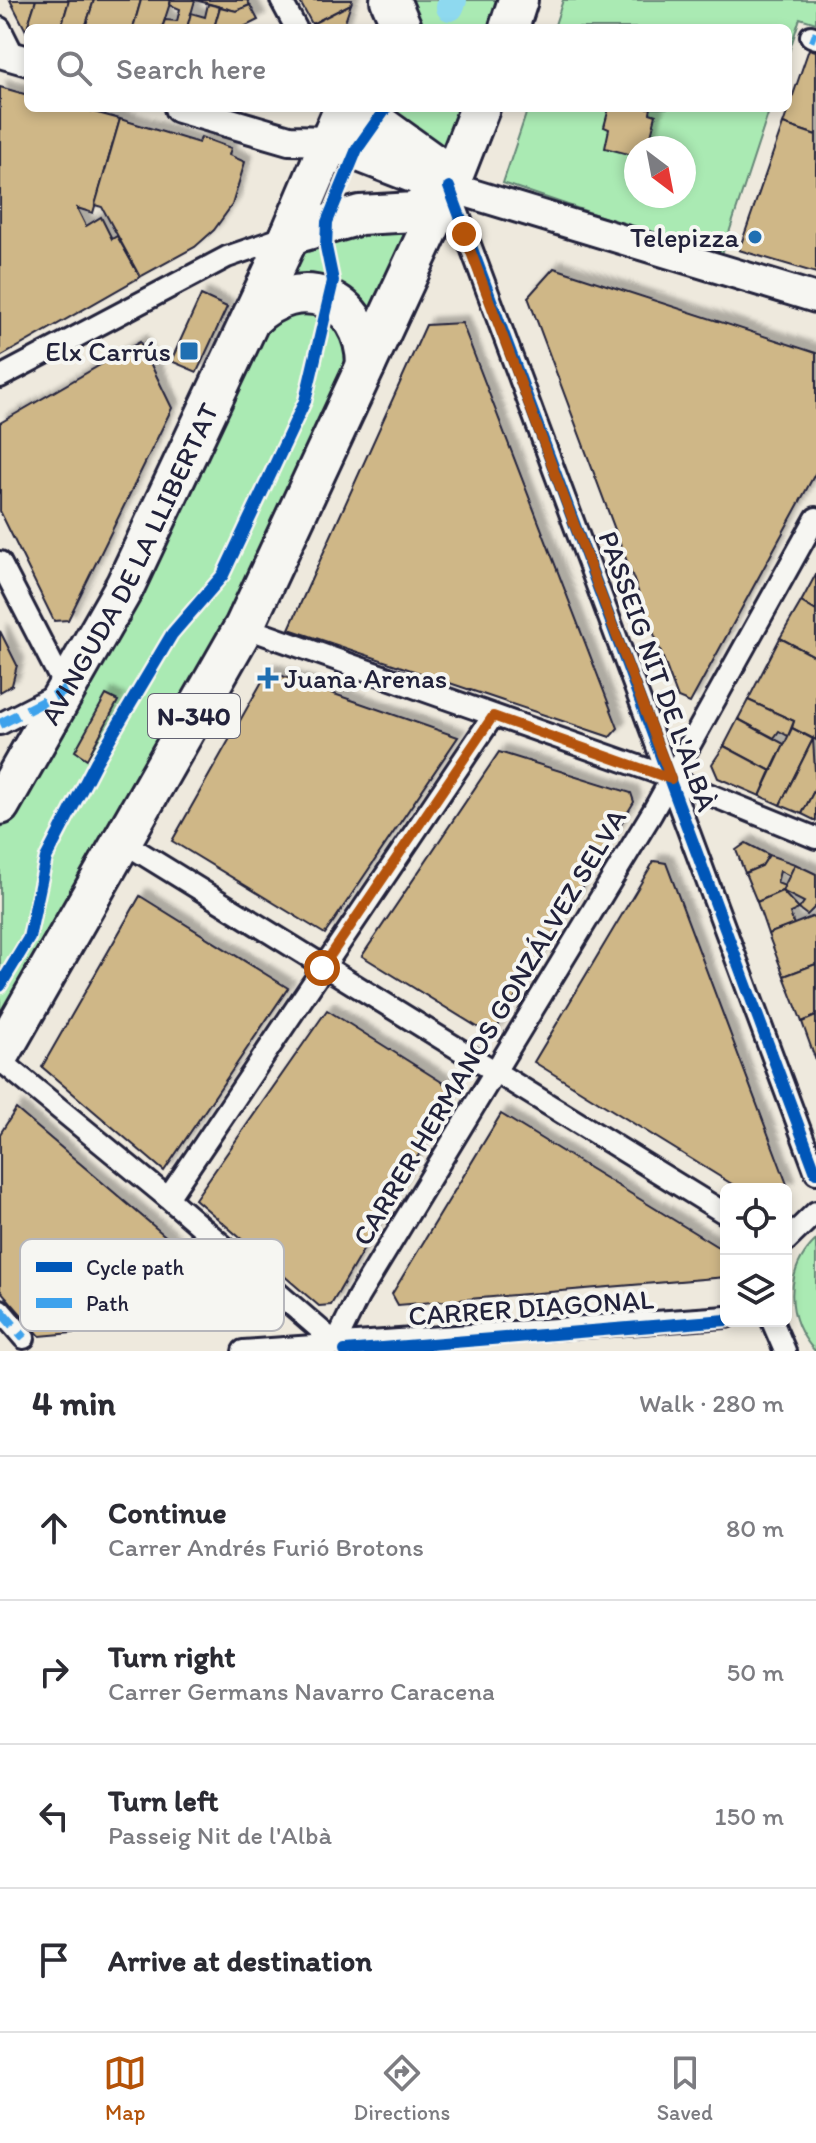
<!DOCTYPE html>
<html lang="en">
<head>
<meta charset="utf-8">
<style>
	body { margin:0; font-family:Itim,sans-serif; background:#f7f7f7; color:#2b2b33 }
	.controls { position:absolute; right:24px; bottom:24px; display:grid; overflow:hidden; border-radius:12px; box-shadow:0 4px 12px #0003 }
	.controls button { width:72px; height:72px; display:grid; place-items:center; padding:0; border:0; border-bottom:2px solid #e1e1e2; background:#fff; color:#2b2b33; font:40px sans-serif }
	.compass { position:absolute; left:624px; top:136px; width:72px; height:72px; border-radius:50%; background:#fff; box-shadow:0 4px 12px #0003; rotate:148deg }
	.stop { position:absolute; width:24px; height:24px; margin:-18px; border:6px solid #b45309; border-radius:50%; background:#fff }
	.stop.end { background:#b45309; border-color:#fff; box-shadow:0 2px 8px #0008 }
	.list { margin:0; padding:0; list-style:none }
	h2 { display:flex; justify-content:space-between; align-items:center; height:104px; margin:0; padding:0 32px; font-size:34px }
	h2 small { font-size:26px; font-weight:400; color:#7c7c81 }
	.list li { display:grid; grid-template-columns:52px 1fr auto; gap:24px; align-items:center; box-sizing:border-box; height:144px; padding:0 32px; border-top:2px solid #e1e1e2 }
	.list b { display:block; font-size:30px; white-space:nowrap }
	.list p { margin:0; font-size:26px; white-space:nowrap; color:#7c7c81 }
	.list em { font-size:26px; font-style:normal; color:#7c7c81 }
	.icon { flex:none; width:44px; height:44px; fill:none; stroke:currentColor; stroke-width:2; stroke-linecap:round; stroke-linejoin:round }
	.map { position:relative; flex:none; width:816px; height:1351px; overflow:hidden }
	.search { position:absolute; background:#fff; box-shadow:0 4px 12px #0003; left:24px; right:24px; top:24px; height:88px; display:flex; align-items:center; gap:20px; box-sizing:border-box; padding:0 28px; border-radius:12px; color:#7c7c81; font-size:30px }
	.sheet { height:680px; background:#fff }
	nav { display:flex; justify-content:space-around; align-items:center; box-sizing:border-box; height:112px; border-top:2px solid #e1e1e2; background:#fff; font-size:22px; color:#7c7c81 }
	nav a { display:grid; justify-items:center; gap:4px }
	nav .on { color:#b45309 }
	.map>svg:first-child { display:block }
	.green { fill:#aaeab3; stroke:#668677; stroke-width:2; fill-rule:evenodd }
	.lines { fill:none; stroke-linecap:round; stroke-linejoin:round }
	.canal { stroke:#8ed9ef; stroke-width:28 }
	.building { fill:#cfb787; stroke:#22223b; stroke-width:2; filter:url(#shadow) }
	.street-casing { stroke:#22223b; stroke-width:26 }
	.secondary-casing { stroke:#22223b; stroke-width:34 }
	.highway-casing { stroke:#22223b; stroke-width:44 }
	.street { stroke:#f6f6f2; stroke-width:20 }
	.secondary { stroke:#f6f6f2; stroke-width:28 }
	.highway { stroke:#f6f6f2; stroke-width:38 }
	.quiet { stroke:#3ea2ec; stroke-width:10; stroke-dasharray:20 10; stroke-linecap:butt }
	.cycleway-casing { stroke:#f6f6f2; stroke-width:17 }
	.cycleway { stroke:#0057b8; stroke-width:12 }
	.route { stroke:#b45309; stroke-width:10 }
	.poi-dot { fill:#1f6fb2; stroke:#f6f6f2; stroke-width:3 }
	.labels { text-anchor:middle; stroke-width:8; stroke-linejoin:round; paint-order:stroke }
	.shield { fill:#f6f6f2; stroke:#626272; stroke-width:2 }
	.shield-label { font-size:26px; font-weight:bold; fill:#22223b }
	.poi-label { font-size:28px; fill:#22223b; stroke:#f6f6f2; text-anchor:end }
	.street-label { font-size:28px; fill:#22223b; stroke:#f6f6f2 }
	.key { fill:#f6f6f2; stroke:#b6b6bb; stroke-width:2 }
	.key-label { font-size:22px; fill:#22223b }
</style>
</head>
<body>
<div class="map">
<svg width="816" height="1351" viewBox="0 0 816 1351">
	<defs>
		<filter id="shadow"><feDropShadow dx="7" dy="-7" stdDeviation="2" flood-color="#0004"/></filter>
	</defs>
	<rect width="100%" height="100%" fill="#eee9dd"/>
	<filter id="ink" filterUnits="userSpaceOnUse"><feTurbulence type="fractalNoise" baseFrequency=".0125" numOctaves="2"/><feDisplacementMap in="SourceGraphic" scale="16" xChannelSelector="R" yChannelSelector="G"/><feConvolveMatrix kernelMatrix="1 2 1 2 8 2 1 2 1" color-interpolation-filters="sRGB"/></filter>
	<g filter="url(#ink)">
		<!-- green -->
		<g class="green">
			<polygon points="405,0 506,0 495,28 415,28"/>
			<polygon points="563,0 816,0 816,23 800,18 788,55 788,28 554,28"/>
			<polygon points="379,108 466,108 448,155"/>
			<path d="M528 108H770L721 257 503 183ZM636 148H684V196H636Z"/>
			<polygon points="412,225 371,317 289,282 298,250 315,237"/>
			<polygon points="291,309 330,315 353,351 230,626 0,1032 0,829 127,604 257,334"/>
			<path d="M816 1240V1351H815C786 1320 783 1271 816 1240Z"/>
		</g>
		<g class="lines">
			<!-- canal -->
			<polyline class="canal" points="450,7 453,0"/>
		</g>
		<!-- building -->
		<g class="building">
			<polygon points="10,0 36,0 26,31"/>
			<polygon points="36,0 69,0 61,28 28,28 28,35 26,31"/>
			<polygon points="69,0 94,0 85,28 61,28"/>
			<polygon points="94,0 141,0 133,28 85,28"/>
			<polygon points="141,0 171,0 162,28 133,28"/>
			<polygon points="171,0 195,0 187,28 162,28 165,20 177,21 180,9 170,5"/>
			<polygon points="195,0 247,0 250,5 236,11"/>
			<polygon points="305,0 352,0 351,4 312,24 300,2"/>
			<polygon points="208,4 220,7 214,28 187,28 191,13 205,17"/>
			<polygon points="351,4 343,28 313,28 312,24"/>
			<polygon points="250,5 258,20 242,28 214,28 220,7 236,11"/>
			<polygon points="809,49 816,51 816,135 783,124"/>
			<polygon points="0,87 28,95 28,108 79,108 120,119 93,213 77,208 86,226 101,217 112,239 117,236 140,277 0,357"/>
			<polygon points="609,108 651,108 650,113 656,115 648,148 636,148 636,156 605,148 609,129 604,127"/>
			<polygon points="120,119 199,143 201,137 231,148 229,155 245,162 232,205 214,230 195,247 140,277 102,207 95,205"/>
			<polygon points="783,124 816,135 816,273 739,250"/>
			<polygon points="554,268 816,353 816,472 690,703 678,698 528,297"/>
			<polygon points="201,295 227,307 197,372 171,361"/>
			<polygon points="462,323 618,728 610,737 289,629 426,325"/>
			<polygon points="140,342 172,408 68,620 54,621 0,511 0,423"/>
			<polygon points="816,574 816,611 801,602"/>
			<polygon points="801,602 816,611 816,657 780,638"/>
			<polygon points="0,631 17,665 12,685 0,692"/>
			<polygon points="780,638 816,657 816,740 792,728 794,721 748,700"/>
			<polygon points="268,671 458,737 325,934 172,841"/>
			<polygon points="106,695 118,701 87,759 75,751"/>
			<polygon points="748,700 794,721 788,736 779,731 774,738 738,719"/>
			<polygon points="738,719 784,744 771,771 724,746"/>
			<polygon points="792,728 813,739 780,805 760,796"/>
			<polygon points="813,739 816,787 802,814 780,805"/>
			<polygon points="724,746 771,771 760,796 718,778 712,764"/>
			<polygon points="499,752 631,793 634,802 492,1036 362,956"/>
			<polygon points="816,787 816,821 802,814"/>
			<polygon points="746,843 769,855 762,866 745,873 736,850"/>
			<polygon points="769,855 795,864 790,876 780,871 777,883 785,886 782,891 757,902 745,873 762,866"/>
			<polygon points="654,861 666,863 788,1187 785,1189 740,1189 534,1062"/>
			<polygon points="795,864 816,874 816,906 807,915 799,909 804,902 782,891"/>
			<polygon points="782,891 799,909 790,913 794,925 768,934 757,902"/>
			<polygon points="140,896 288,988 164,1171 42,1067"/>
			<polygon points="812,917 816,920 816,964 784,976 768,934"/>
			<polygon points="816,964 816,1016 802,1022 784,976"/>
			<polygon points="327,1010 456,1091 331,1305 319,1306 195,1199"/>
			<polygon points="816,1016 816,1061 802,1022"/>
			<polygon points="16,1109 250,1308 248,1317 40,1336 0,1290 0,1134"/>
			<polygon points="501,1114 726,1252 726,1277 398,1305 392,1294"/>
		</g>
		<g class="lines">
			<defs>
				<g id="street">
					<polyline points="281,0 296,28"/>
					<polyline points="0,28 15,58"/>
					<polyline points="811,36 816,38"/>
					<polyline points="450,191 816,1173"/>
					<polyline points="0,377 227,257 290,235"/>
					<polyline points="0,562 66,690 0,724"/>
					<polyline points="244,627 652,771 816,838"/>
					<polyline points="123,842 726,1214"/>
					<polyline points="0,1060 168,1198 339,1346"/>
					<polyline points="168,1198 493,716"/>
					<polyline points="786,1241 816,1212"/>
					<polyline points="0,1310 24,1338"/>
					<polyline points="772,1321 785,1351"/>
					<polyline points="243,1351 726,1317"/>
					<polyline points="323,1351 335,1344 358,1297 652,813 816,518"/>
				</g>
				<g id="secondary">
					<polyline points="0,53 28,61"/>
					<polyline points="179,108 289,140 331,141"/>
					<polyline points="449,187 816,298"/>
				</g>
				<g id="highway">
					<polyline points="390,0 402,28"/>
					<polyline points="509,28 518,0"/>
					<polyline points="356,108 438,167"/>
					<polyline points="331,141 449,187"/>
					<polyline points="290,235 360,215 415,212 449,187"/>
					<path d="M251 319C299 271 365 296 366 365"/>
					<path id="s1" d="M0 805 125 586 290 235 344 108"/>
					<polyline points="0,1055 244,627 449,187 480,108"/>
				</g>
			</defs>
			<!-- street casing -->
			<use href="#street" class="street-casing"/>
			<!-- secondary casing -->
			<use href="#secondary" class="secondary-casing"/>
			<!-- highway casing -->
			<use href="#highway" class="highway-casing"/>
			<!-- street -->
			<use href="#street" class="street"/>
			<!-- secondary -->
			<use href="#secondary" class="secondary"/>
			<!-- highway -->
			<use href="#highway" class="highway"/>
			<!-- quiet -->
			<g class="quiet">
				<polyline points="811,36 816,38"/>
				<polyline points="0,724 66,690"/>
				<polyline points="0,1310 24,1338"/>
			</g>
			<defs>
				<g id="cycleway">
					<polyline points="449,187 816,1173"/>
					<polyline points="0,986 29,938 46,858 96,762 172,634 223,575 305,401 333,281 326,247 327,222 357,149 386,108"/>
					<polyline points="345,1351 726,1320"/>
				</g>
			</defs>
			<!-- cycleway casing -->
			<use href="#cycleway" class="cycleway-casing"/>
			<!-- cycleway -->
			<use href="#cycleway" class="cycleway"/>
		</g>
	</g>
	<g class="lines" filter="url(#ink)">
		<!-- route -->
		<polyline class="route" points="322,968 493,716 671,779 464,234"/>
	</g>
	<!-- markers -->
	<g class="poi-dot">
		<circle cx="755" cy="237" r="8"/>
		<rect x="179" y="341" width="20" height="20" rx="4"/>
		<path d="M264 666h8v8h8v8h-8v8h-8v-8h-8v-8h8z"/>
	</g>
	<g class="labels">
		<!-- shield labels -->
		<rect class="shield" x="148" y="694" width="92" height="44" rx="6"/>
		<g class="shield-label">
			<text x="194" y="725">N-340</text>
		</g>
		<!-- poi labels -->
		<g class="poi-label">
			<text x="739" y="247">Telepizza</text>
			<text x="171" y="361">Elx Carrús</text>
			<text x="284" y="688" text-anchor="start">Juana Arenas</text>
		</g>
		<!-- street labels -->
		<g class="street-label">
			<text dy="10" stroke="none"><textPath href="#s1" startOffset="274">AVINGUDA DE LA LLIBERTAT</textPath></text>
			<text transform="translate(658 671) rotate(70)" y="10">PASSEIG NIT DE L'ALBÀ</text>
			<text transform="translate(489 1027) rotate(-59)" y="10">CARRER HERMANOS GONZÁLVEZ SELVA</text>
			<text transform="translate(531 1307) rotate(-4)" y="10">CARRER DIAGONAL</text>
		</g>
	</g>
	<!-- legend -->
	<rect x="20" y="1239" width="264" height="92" rx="12" class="key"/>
	<rect x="36" y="1262" width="36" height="10" fill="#0057b8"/>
	<rect x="36" y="1298" width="36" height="10" fill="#3ea2ec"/>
	<g class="key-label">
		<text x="86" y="1275">Cycle path</text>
		<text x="86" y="1311">Path</text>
	</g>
</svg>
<div class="controls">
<button><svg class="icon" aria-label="locate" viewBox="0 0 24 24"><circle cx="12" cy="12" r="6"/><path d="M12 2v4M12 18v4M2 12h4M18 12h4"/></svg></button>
<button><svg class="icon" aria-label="layers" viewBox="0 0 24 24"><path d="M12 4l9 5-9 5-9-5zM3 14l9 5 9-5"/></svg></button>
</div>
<svg class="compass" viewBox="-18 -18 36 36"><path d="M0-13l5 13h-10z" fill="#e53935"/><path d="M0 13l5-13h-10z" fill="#7c7c81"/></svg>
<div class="stop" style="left:322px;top:968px"></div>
<div class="stop end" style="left:464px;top:234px"></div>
<div class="search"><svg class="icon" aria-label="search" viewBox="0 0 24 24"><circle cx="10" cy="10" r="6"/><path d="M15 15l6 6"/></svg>Search here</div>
</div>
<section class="sheet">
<h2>4 min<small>Walk · 280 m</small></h2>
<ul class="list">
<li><svg class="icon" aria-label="ahead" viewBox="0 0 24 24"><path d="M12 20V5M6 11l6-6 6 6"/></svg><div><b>Continue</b><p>Carrer Andrés Furió Brotons</p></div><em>80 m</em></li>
<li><svg class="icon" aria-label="right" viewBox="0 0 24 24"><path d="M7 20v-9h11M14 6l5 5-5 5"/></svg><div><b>Turn right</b><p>Carrer Germans Navarro Caracena</p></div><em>50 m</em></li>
<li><svg class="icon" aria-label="left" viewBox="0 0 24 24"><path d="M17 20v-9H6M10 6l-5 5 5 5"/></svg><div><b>Turn left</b><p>Passeig Nit de l'Albà</p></div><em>150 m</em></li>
<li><svg class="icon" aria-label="arrive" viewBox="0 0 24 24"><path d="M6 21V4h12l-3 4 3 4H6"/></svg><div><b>Arrive at destination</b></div></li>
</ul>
</section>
<nav>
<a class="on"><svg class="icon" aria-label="map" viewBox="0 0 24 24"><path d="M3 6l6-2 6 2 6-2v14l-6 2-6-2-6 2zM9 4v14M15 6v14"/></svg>Map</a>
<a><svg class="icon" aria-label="directions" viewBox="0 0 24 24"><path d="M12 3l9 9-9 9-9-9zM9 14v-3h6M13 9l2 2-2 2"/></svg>Directions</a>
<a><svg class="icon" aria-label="saved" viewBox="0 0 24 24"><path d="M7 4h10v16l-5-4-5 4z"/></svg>Saved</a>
</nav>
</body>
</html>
